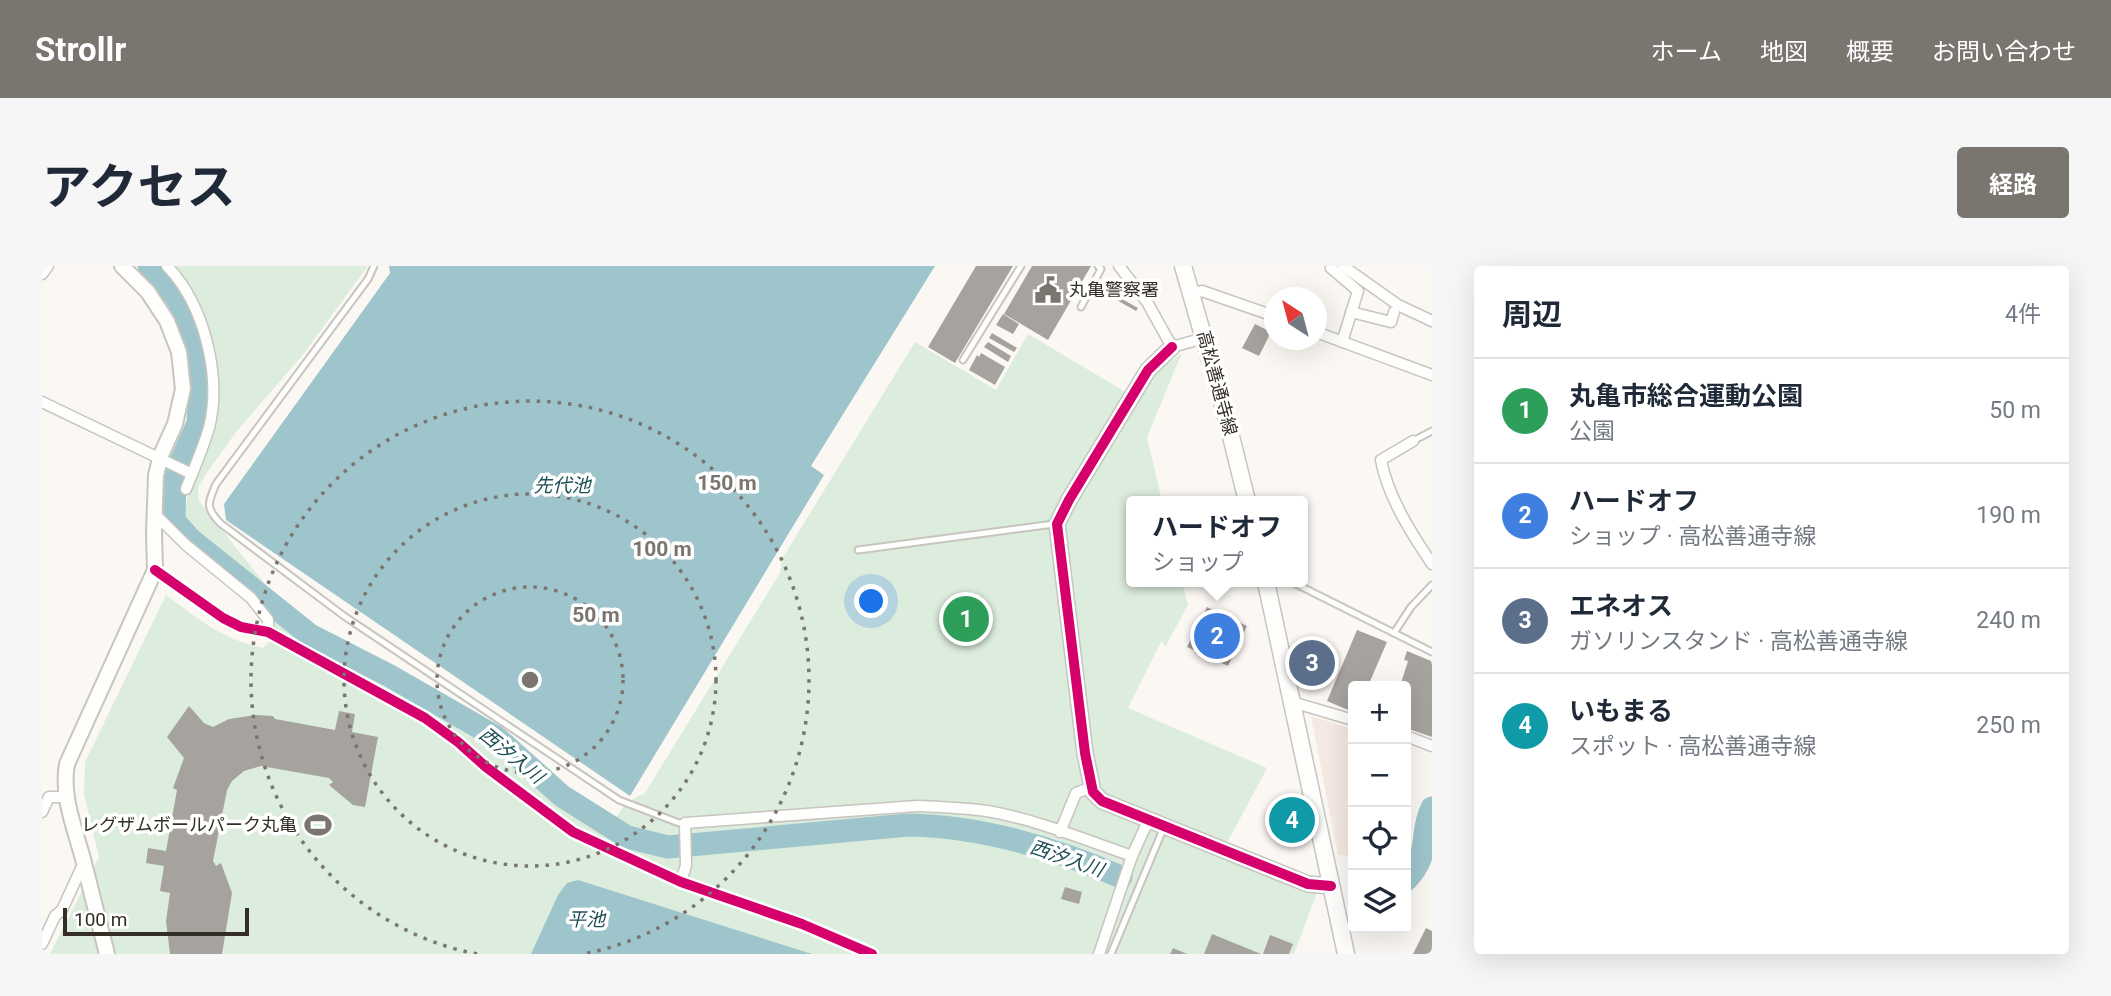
<!DOCTYPE html>
<html lang="ja">
<head>
<meta charset="utf-8">
<style>
	body { margin:0; font-family:Roboto,"Noto Sans JP",sans-serif; background:#f6f6f7; color:#1f2937 }
	.controls { position:absolute; right:21px; bottom:21px; display:grid; overflow:hidden; border-radius:7px; box-shadow:0 7px 28px #0002 }
	.controls button { width:63px; height:63px; display:grid; place-items:center; padding:0; border:0; border-bottom:2px solid #e0e1e3; background:#fff; color:#1f2937; font:35px sans-serif }
	.compass { position:absolute; left:1222px; top:21px; width:63px; height:63px; border-radius:50%; background:#fff; box-shadow:0 7px 28px #0002; rotate:324deg }
	.scale { position:absolute; left:21px; bottom:18px; width:186px; box-sizing:border-box; padding-left:7px; border:4px solid #342e27; border-top:0; font-size:19px; line-height:24px; white-space:nowrap; color:#342e27; -webkit-text-stroke:5px #fff; paint-order:stroke }
	.you { position:absolute; left:830px; top:336px; width:24px; height:24px; margin:-18px; border:5px solid #fff; border-radius:50%; background:#1a73e8; box-shadow:0 0 0 10px #1a73e833 }
	.badge { display:grid; place-items:center; width:46px; height:46px; border-radius:50%; background:#7a756f; color:#fff; font-size:23px; font-weight:700 }
	.pin { position:absolute; translate:-50% -50%; border:4px solid #fff; box-shadow:0 2px 7px #0006 }
	.popup { position:absolute; left:1084px; top:230px; width:182px; height:91px; box-sizing:border-box; display:grid; place-content:center; border-radius:7px; background:#fff; filter:drop-shadow(0 2px 5px #0005); font-size:23px; white-space:nowrap; color:#747a83 }
	.popup b { font-size:26px; color:#1f2937 }
	.popup::after { content:''; position:absolute; left:50%; top:100%; margin-left:-14px; border:14px solid transparent; border-top-color:#fff }
	.list { margin:0; padding:0; list-style:none }
	h2 { display:flex; justify-content:space-between; align-items:center; height:91px; margin:0; padding:0 28px; font-size:30px }
	h2 small { font-size:23px; font-weight:400; color:#747a83 }
	.list li { display:grid; grid-template-columns:46px 1fr auto; gap:21px; align-items:center; box-sizing:border-box; height:105px; padding:0 28px; border-top:2px solid #e0e1e3 }
	.list b { display:block; font-size:26px; white-space:nowrap }
	.list p { margin:0; font-size:23px; white-space:nowrap; color:#747a83 }
	.list em { font-size:23px; font-style:normal; color:#747a83 }
	.icon { flex:none; width:38px; height:38px; fill:none; stroke:currentColor; stroke-width:2; stroke-linecap:round; stroke-linejoin:round }
	.map { position:relative; flex:none; width:1390px; height:688px; overflow:hidden; border-radius:7px }
	header { display:flex; align-items:center; gap:42px; box-sizing:border-box; height:98px; padding:0 35px; background:#7a756f; color:#fff }
	header strong { font-size:33px }
	nav { display:flex; gap:38px; margin-inline-start:auto; font-size:24px }
	.intro { display:flex; align-items:center; justify-content:space-between; box-sizing:border-box; height:168px; padding:0 42px }
	h1 { margin:0; font-size:49px }
	.button { padding:18px 32px; border-radius:7px; background:#7a756f; color:#fff; font-size:24px; font-weight:700 }
	main { display:flex; gap:42px; padding:0 42px }
	aside { flex:1; background:#fff; border-radius:7px; box-shadow:0 7px 28px #0002 }
	.map>svg:first-child { display:block }
	.commercial { fill:#f5e9e3 }
	.green { fill:#dcecdd }
	.water { fill:#9fc5cc }
	.lines { fill:none; stroke-linecap:round; stroke-linejoin:round }
	.river { stroke:#9fc5cc; stroke-width:23 }
	.building { fill:#a6a29e }
	.lane-casing { stroke:#c8c4bf; stroke-width:9 }
	.street-casing { stroke:#c8c4bf; stroke-width:13 }
	.secondary-casing { stroke:#c8c4bf; stroke-width:18 }
	.primary-casing { stroke:#c8c4bf; stroke-width:19 }
	.lane { stroke:#fefefd; stroke-width:5 }
	.street { stroke:#fefefd; stroke-width:10 }
	.secondary { stroke:#fefefd; stroke-width:14 }
	.primary { stroke:#fefefd; stroke-width:16 }
	.cycleway-casing { stroke:#fff; stroke-width:15 }
	.cycleway { stroke:#d6006c; stroke-width:10 }
	.ring { fill:none; stroke:#7a756f; stroke-width:3.5; stroke-dasharray:3.5 7 }
	.labels { text-anchor:middle; stroke-width:7; stroke-linejoin:round; paint-order:stroke }
	.poi-label { font-size:18px; fill:#342e27; stroke:#fff; text-anchor:start }
	.street-label { font-size:18px; fill:#342e27; stroke:#fff }
	.water-label { font-size:19px; font-style:italic; fill:#1c4e56; stroke:#fff }
	.centre { fill:#7a756f; stroke:#fff; stroke-width:3.5 }
	.ring-label { font-size:21px; text-anchor:middle; font-weight:bold; fill:#7a756f; stroke:#fff; stroke-width:7; stroke-linejoin:round; paint-order:stroke }
</style>
</head>
<body>
<header>
<strong>Strollr</strong>
<nav><a>ホーム</a><a>地図</a><a>概要</a><a>お問い合わせ</a></nav>
</header>
<div class="intro"><h1>アクセス</h1><a class="button">経路</a></div>
<main>
<div class="map">
<svg width="1390" height="688" viewBox="0 0 1390 688">
	<rect width="100%" height="100%" fill="#fbf8f4"/>
	<!-- commercial -->
	<polygon class="commercial" points="1269,450 1311,463 1311,583 1308,590 1296,589"/>
	<!-- green -->
	<path class="green" d="M132 0H326L260 90 194 166 164 208 156 222 157 235 261 366 452 477 474 497 570 557 584 537 603 527 738 307 740 293 873 76 954 124 986 68 1097 134 1113 106 1140 87 1105 171 1120 235H1089V316H1140L1146 339 1123 381 1120 374 1086 442 1225 502 1177 592 1260 622 1276 624 1252 688H8L57 591 42 528 43 496 124 329C157 353 179 373 221 382L229 374 212 340 136 278 149 215 173 137 170 80 159 42 150 22Z"/>
	<!-- water -->
	<g class="water">
		<polygon points="347,0 893,0 769,200 782,209 588,530 184,254 182,238 348,7"/>
		<polygon points="536,614 770,688 489,688 516,629 525,617"/>
	</g>
	<g class="lines">
		<!-- river -->
		<g class="river">
			<path d="M107 0 136 34 147 58 155 82 158 110 156 157 133 209 132 255 148 273 268 369 348 410 454 471 520 530 585 571 626 581 866 559C939 560 1012 582 1079 611"/>
			<path d="M1364 614C1390 587 1377 568 1390 542"/>
		</g>
	</g>
	<!-- building -->
	<g class="building">
		<polygon points="934,0 971,0 913,97 886,81"/>
		<polygon points="990,0 1049,0 1006,74 962,48"/>
		<polygon points="1059,21 1096,42 1094,45 1057,24"/>
		<polygon points="961,48 977,58 971,68 954,59"/>
		<polygon points="1213,58 1229,66 1217,90 1200,82"/>
		<polygon points="950,67 975,82 972,86 947,72"/>
		<polygon points="946,76 969,90 966,96 942,81"/>
		<polygon points="939,87 963,101 953,119 927,104 935,89 937,91"/>
		<polygon points="1165,341 1205,360 1186,400 1163,389 1162,391 1153,387 1154,385 1145,381"/>
		<polygon points="1315,364 1345,376 1326,420 1311,420 1311,446 1285,435"/>
		<polygon points="1365,385 1389,395 1390,399 1390,471 1364,462 1364,420 1358,420 1366,395 1362,394"/>
		<polygon points="147,440 162,457 171,461 187,453 214,449 231,450 233,453 293,464 297,445 313,448 310,466 336,471 323,541 311,539 287,519 291,516 287,512 219,500 202,505 190,515 185,524 171,595 174,600 179,597 190,627 180,688 128,688 124,655 128,627 118,625 122,600 104,597 106,582 124,585 135,524 131,522 142,492 125,471"/>
		<polygon points="1258,540 1264,564 1242,568 1236,544"/>
		<polygon points="1023,621 1040,626 1037,638 1019,633"/>
		<polygon points="1384,662 1390,665 1390,688 1371,688"/>
		<polygon points="1170,668 1219,688 1162,688"/>
		<polygon points="1228,669 1251,678 1247,688 1221,688"/>
		<polygon points="1131,682 1145,688 1128,688"/>
	</g>
	<g class="lines">
		<defs>
			<g id="lane">
				<path d="M332 0 326 13 174 218C166 237 163 241 178 257L302 350 577 534 637 557H643"/>
				<polyline points="1039,41 1059,3 1056,0"/>
				<polyline points="921,94 979,0"/>
				<polyline points="1371,175 1390,165"/>
				<polyline points="816,284 1012,258"/>
				<polyline points="1250,316 1390,386"/>
				<polyline points="1352,367 1369,341 1390,319"/>
				<polyline points="1069,688 1122,561"/>
			</g>
			<g id="street">
				<path d="M125 0C162 38 180 110 167 162 161 182 152 203 144 223"/>
				<polyline points="1077,0 1105,36 1130,81 1162,72"/>
				<polyline points="1290,0 1289,2 1316,25 1300,76"/>
				<polyline points="1301,0 1356,39 1390,55"/>
				<polyline points="0,8 6,0"/>
				<polyline points="1149,28 1160,25 1232,50"/>
				<polyline points="1309,46 1349,56 1352,46"/>
				<polyline points="1274,66 1390,109"/>
				<polyline points="0,136 150,208"/>
				<path d="M1371 175 1339 194C1346 231 1369 267 1390 298"/>
				<polyline points="112,247 144,279 209,332 226,354 226,366"/>
				<polyline points="113,304 181,352 199,361 226,366 383,452 416,476 444,501 531,566 639,616 760,658 830,688"/>
				<polyline points="1250,436 1311,454"/>
				<polyline points="1364,470 1390,480"/>
				<polyline points="0,546 7,531 25,531"/>
				<polyline points="1018,566 1034,527 1050,521"/>
				<path d="M639 616 644 599 643 557 875 540C898 541 922 542 945 545 993 553 1044 574 1090 590"/>
				<polyline points="0,678 13,650 20,644 42,596"/>
				<polyline points="1057,688 1090,590 1106,555"/>
			</g>
			<g id="secondary">
				<polyline points="1130,81 1106,104 1027,234 1015,258 1043,487 1051,526 1060,535 1266,618 1289,620"/>
				<path d="M65 688C57 656 49 625 41 593 33 563 19 530 25 498L113 304 112 267 114 209 119 189 133 158 141 123 137 86 125 55 106 26 80 0"/>
			</g>
			<g id="primary">
				<polyline points="1141,0 1183,146 1205,235"/>
				<polyline points="1224,316 1304,688"/>
			</g>
		</defs>
		<!-- lane casing -->
		<use href="#lane" class="lane-casing"/>
		<!-- street casing -->
		<use href="#street" class="street-casing"/>
		<!-- secondary casing -->
		<use href="#secondary" class="secondary-casing"/>
		<!-- primary casing -->
		<use href="#primary" class="primary-casing"/>
		<!-- lane -->
		<use href="#lane" class="lane"/>
		<!-- street -->
		<use href="#street" class="street"/>
		<!-- secondary -->
		<use href="#secondary" class="secondary"/>
		<!-- primary -->
		<use href="#primary" class="primary"/>
		<defs>
			<g id="cycleway">
				<polyline points="1130,81 1106,104 1027,234 1015,258 1043,487 1051,526 1060,535 1266,618 1289,620"/>
				<polyline points="113,304 181,352 199,361 226,366 383,452 416,476 444,501 531,566 639,616 760,658 830,688"/>
			</g>
		</defs>
		<!-- cycleway casing -->
		<use href="#cycleway" class="cycleway-casing"/>
		<!-- cycleway -->
		<use href="#cycleway" class="cycleway"/>
	</g>
	<!-- distance rings -->
	<g class="ring">
		<circle cx="488" cy="414" r="93"/>
		<circle cx="488" cy="414" r="186"/>
		<path d="M435 688A279 279 0 1 1 541 688"/>
	</g>
	<!-- icons -->
	<defs>
		<symbol id="civic-bare" viewBox="-9 -9 18 18"><path d="M-.6-6.5H3V-4.5H.6V-3L4-1V1h2V6H-6V1h2V-1L-.6-3ZM-1.2 2.5V6h2.4V2.5Z" fill="#7a756f" stroke="#fff" stroke-width="2.5" paint-order="stroke"/></symbol>
		<symbol id="stadium-bare" viewBox="-9 -9 18 18"><path d="M0-5a6.5 5 0 1 0 0 10a6.5 5 0 1 0 0-10ZM-3.5-1.8h7v3.6h-7Z" fill="#7a756f" stroke="#fff" stroke-width="2.5" paint-order="stroke"/></symbol>
	</defs>
	<g fill-rule="evenodd">
		<use href="#civic-bare" x="987" y="5" width="38" height="38"/>
		<use href="#stadium-bare" x="257" y="540" width="38" height="38"/>
	</g>
	<g class="labels">
		<!-- poi labels -->
		<g class="poi-label">
			<text x="1027" y="30">丸亀警察署</text>
			<text x="255" y="565" text-anchor="end">レグザムボールパーク丸亀</text>
		</g>
		<!-- street labels -->
		<g class="street-label">
			<text transform="translate(1175 117) rotate(75)" y="6">高松善通寺線</text>
		</g>
		<!-- water labels -->
		<g class="water-label">
			<text x="520" y="226">先代池</text>
			<text transform="translate(470 489) rotate(39)" y="7">西汐入川</text>
			<text transform="translate(1025 592) rotate(19)" y="7">西汐入川</text>
			<text x="544" y="660">平池</text>
		</g>
	</g>
	<circle cx="488" cy="414" r="10" class="centre"/>
	<g class="ring-label">
		<text x="685" y="224">150 m</text>
		<text x="620" y="290">100 m</text>
		<text x="554" y="356">50 m</text>
	</g>
</svg>
<div class="controls">
<button>+</button>
<button>−</button>
<button><svg class="icon" aria-label="locate" viewBox="0 0 24 24"><circle cx="12" cy="12" r="6"/><path d="M12 2v4M12 18v4M2 12h4M18 12h4"/></svg></button>
<button><svg class="icon" aria-label="layers" viewBox="0 0 24 24"><path d="M12 4l9 5-9 5-9-5zM3 14l9 5 9-5"/></svg></button>
</div>
<svg class="compass" viewBox="-18 -18 36 36"><path d="M0-13l5 13h-10z" fill="#e53935"/><path d="M0 13l5-13h-10z" fill="#747a83"/></svg>
<div class="scale">100 m</div>
<div class="you"></div>
<div class="pin badge" style="left:924px;top:353px;background:#2e9e5b">1</div>
<div class="pin badge" style="left:1175px;top:370px;background:#3f7fe0">2</div>
<div class="popup"><b>ハードオフ</b>ショップ</div>
<div class="pin badge" style="left:1270px;top:397px;background:#5c6f8a">3</div>
<div class="pin badge" style="left:1250px;top:554px;background:#0f9aa8">4</div>
</div>
<aside>
<h2>周辺<small>4件</small></h2>
<ul class="list">
<li><span class="badge" style="background:#2e9e5b">1</span><div><b>丸亀市総合運動公園</b><p>公園</p></div><em>50 m</em></li>
<li><span class="badge" style="background:#3f7fe0">2</span><div><b>ハードオフ</b><p>ショップ · 高松善通寺線</p></div><em>190 m</em></li>
<li><span class="badge" style="background:#5c6f8a">3</span><div><b>エネオス</b><p>ガソリンスタンド · 高松善通寺線</p></div><em>240 m</em></li>
<li><span class="badge" style="background:#0f9aa8">4</span><div><b>いもまる</b><p>スポット · 高松善通寺線</p></div><em>250 m</em></li>
</ul>
</aside>
</main>
</body>
</html>
